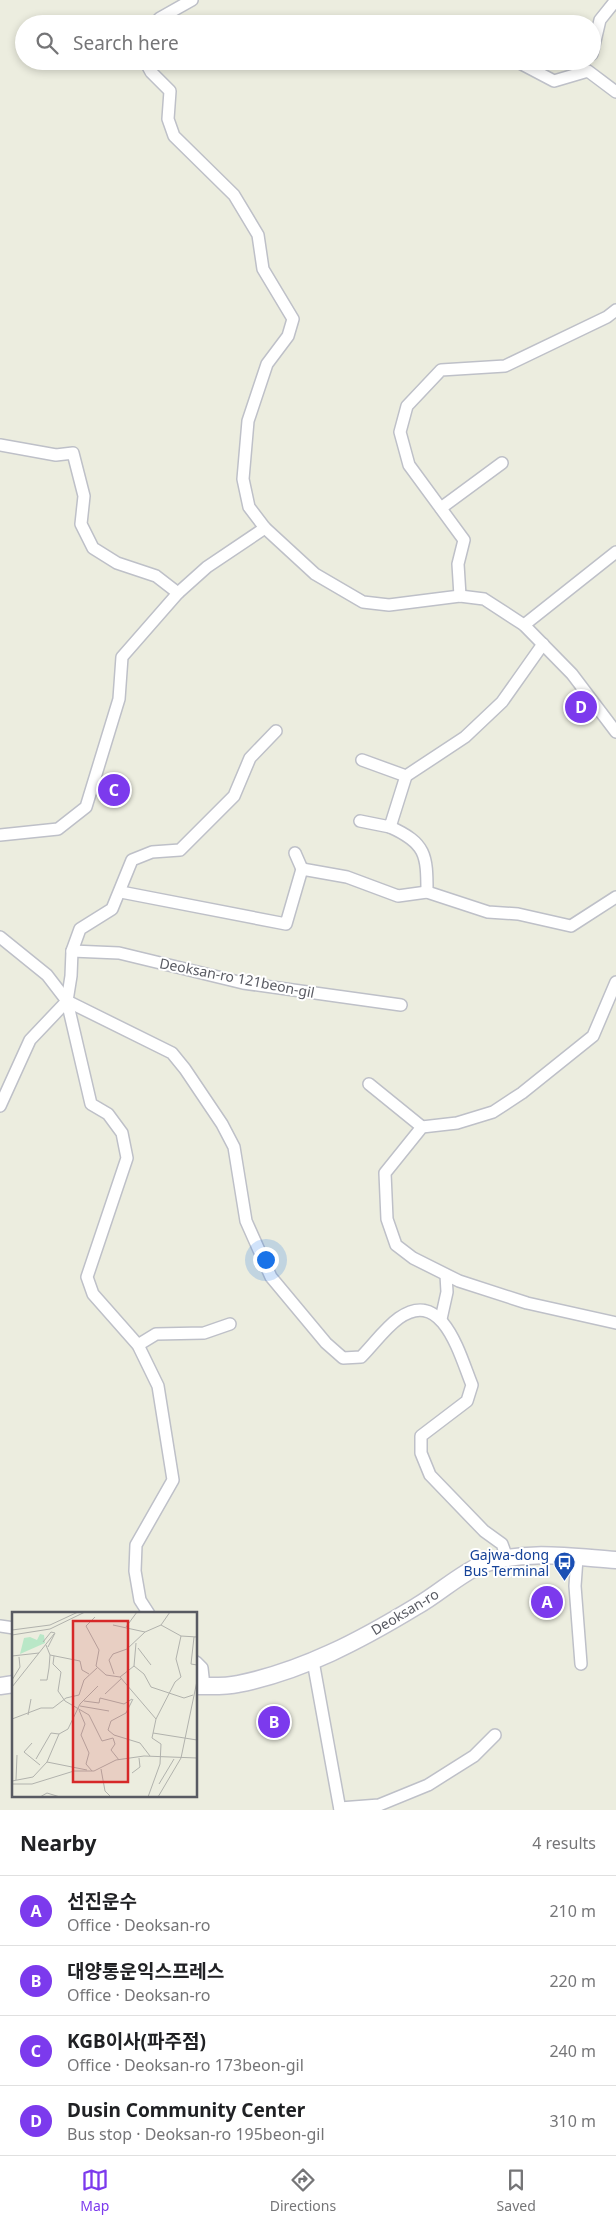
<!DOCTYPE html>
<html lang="en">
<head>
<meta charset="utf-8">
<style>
	body { margin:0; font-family:"Noto Sans","Noto Sans KR",sans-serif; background:#f2f2f2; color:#202124 }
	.you { position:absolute; left:265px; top:1259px; width:18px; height:18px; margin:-12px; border:4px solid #fff; border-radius:50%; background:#1a73e8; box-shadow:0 0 0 8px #1a73e833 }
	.badge { display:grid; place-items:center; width:32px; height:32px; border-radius:50%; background:#7c3aed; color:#fff; font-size:16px; font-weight:700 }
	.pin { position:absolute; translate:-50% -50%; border:2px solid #fff; box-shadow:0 1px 5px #0006 }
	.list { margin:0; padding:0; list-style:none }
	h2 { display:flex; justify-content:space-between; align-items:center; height:65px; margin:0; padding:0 20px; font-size:21px }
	h2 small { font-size:16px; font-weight:400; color:#757577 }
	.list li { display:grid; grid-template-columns:32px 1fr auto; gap:15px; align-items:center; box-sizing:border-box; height:70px; padding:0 20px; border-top:1px solid #e0e0e0 }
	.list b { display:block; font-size:19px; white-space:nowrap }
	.list p { margin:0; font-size:16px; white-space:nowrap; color:#757577 }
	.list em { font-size:16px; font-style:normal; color:#757577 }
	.icon { flex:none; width:28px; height:28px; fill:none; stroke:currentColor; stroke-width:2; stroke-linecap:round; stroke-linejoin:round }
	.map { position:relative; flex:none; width:616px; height:1810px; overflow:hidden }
	.search { position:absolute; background:#fff; box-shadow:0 2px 8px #0003; left:15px; right:15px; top:15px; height:55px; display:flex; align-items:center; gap:12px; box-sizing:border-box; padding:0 18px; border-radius:28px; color:#757577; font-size:19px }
	.sheet { height:345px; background:#fff }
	nav { display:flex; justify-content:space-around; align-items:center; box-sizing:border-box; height:70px; border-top:1px solid #e0e0e0; background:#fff; font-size:14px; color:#757577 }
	nav a { display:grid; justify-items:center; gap:2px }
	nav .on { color:#7c3aed }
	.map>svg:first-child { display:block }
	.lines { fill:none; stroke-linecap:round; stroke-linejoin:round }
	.street-casing { stroke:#bec0c8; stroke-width:14 }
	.secondary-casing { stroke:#c1c2cc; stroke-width:19 }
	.street { stroke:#fff; stroke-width:11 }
	.secondary { stroke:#fff; stroke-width:16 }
	.labels { text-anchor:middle; stroke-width:4; stroke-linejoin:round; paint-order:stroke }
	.street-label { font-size:14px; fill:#585a62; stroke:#fff }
	.transit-label { font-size:14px; fill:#164399; stroke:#fff; text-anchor:end }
	.inset-road { fill:none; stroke:#b1b2ad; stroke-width:1 }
	.view { fill:#d62828; fill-opacity:0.15; stroke:#d62828; stroke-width:2.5 }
	.inset-edge { fill:none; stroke:#585a62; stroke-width:2.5 }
</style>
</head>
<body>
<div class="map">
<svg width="616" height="1810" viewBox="0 0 616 1810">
	<rect width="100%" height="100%" fill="#eceddf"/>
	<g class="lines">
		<defs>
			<g id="street">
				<polyline points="154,24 160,18 192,0"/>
				<polyline points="592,54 600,20 616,0"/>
				<polyline points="145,61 151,72 170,91 168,119 174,136 234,195 258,235 263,269 293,319 288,336 267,364 248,421 243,479 249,507 265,528 315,574 363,602 389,605 460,596 484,599 524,625 572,674 616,732"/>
				<polyline points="516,61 554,81 588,71 616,92"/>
				<polyline points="0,445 56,455 73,453 84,496 81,524 93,548 117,563 156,576 178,593"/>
				<polyline points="441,508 502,463"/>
				<polyline points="460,596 458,564 464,540 409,465 400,432 407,406 441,370 505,366 607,317 616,310"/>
				<polyline points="524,625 616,552"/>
				<polyline points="362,760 406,776"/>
				<polyline points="360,821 390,827 406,776 465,737 502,702 543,644"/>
				<path d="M390 827C426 843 427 855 427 892"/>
				<polyline points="0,835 58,829 86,807 119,699 122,657 178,593 207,567 265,528"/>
				<polyline points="295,853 302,869"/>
				<polyline points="121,892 286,924 302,869 347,877 398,896 427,892 488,912 518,914 571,926 616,897"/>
				<polyline points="0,937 47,975 67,1001 91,1104 108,1114 122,1133 127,1158 87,1277 93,1294 138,1345 158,1386 173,1480 136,1545 135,1571 140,1600 149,1614"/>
				<polyline points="72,951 119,953 243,983 401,1005"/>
				<polyline points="616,982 593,1036 522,1093 493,1112 457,1123 422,1127 385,1173 387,1219 396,1245 413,1258 459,1281 527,1303 616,1323"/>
				<path d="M67 1001 172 1053 185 1069 222 1124 234 1147 246 1221 271 1277 326 1343 343 1358 361 1357C373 1345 385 1328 399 1318 443 1287 460 1356 472 1385L467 1401 421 1436V1453L430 1475 484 1531 502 1544 507 1558"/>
				<polyline points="369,1084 422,1127"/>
				<polyline points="0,1106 30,1040 67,1001 71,976 72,951 80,929 112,909 132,860 152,852 180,850 234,796 250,758 276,731"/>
				<polyline points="441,1319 447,1292 446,1275"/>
				<polyline points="138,1345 156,1334 204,1333 230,1324"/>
				<polyline points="577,1558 575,1586 581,1664"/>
				<polyline points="0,1626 14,1628"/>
				<polyline points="313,1661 340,1810"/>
				<polyline points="196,1662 202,1668 204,1686"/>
				<polyline points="340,1808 379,1805 428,1785 474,1756 495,1735"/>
			</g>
			<g id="secondary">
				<polyline points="0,1686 14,1684"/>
				<path d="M196 1686C210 1686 225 1687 238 1684 303 1671 361 1640 417 1606 437 1595 461 1573 481 1565 523 1549 572 1557 616 1560"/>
			</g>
		</defs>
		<!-- street casing -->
		<use href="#street" class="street-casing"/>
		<!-- secondary casing -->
		<use href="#secondary" class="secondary-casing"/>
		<!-- street -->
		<use href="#street" class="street"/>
		<!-- secondary -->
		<use href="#secondary" class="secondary"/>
	</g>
	<!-- icons -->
	<defs>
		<symbol id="bus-pin" viewBox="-11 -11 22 30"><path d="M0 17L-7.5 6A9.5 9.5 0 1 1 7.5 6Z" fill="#1a4fb4" stroke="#fff"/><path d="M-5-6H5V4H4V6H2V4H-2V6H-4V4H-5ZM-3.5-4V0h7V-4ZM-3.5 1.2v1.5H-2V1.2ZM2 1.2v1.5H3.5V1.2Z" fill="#fff"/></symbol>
	</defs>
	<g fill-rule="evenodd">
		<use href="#bus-pin" x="552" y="1550" width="25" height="34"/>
	</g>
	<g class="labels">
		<!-- street labels -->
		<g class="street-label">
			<text transform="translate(237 978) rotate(11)" y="5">Deoksan-ro 121beon-gil</text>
			<text transform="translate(405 1612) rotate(-31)" y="5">Deoksan-ro</text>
		</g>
		<!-- transit labels -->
		<g class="transit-label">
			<text x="549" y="1560">Gajwa-dong<tspan x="549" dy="16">Bus Terminal</tspan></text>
		</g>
	</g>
	<!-- overview -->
	<g transform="translate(12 1612)">
		<rect width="185" height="185" fill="#eceddf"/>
		<path d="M28 22 32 23 33 31 8 42 12 26 18 25 25 28Z" fill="#b9e7c7"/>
		<path class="inset-road" d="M83 5 74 14 87 38 84 54 94 63 108 65 144 107M101 13 133 20M149 13 169 24 185 25M149 13 158 0M114 15 125 0M0 18 38 13 66 0M0 23 38 17 73 0M182 25 179 52 185 53M31 30 39 20 43 21 36 35M126 36 139 53M38 43 68 49 70 58 77 62M0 44 27 41M42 44 41 52 49 60 46 79 53 89 77 103 90 129 101 126 103 132 99 138 107 148M122 54 132 62 139 75 172 86 181 83M102 62 97 48 101 42 115 37 133 20 149 13M108 65 122 54 124 31M0 68 8 55 7 45M28 68H35L37 56 38 43 34 33M0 75 42 22M93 82 110 66M121 87 114 101 99 109 96 118 102 123 128 131 138 144M72 89 87 91 88 86 112 92 120 87M68 94 97 99M67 98 73 112 69 123 77 141 74 152 80 159M16 103 19 87M0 107 29 96H41L54 86 67 83 72 68 85 56M141 121 185 128M20 131 12 140 28 153M24 147 39 121 47 122M35 150 75 158M89 157 93 179 98 184M120 161 128 155 127 146M4 168 5 143M0 169 21 165 35 150 47 122 56 117 68 92 86 74M0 172H20L62 159H82L104 148 132 144 185 146M147 172 162 147M28 185 35 181 48 185M136 185 148 152 149 132 140 126 144 107 163 70 169 65 164 47 169 24M146 185 169 146 185 69"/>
		<path class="view" d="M61 9H116V170H61Z"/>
		<rect width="185" height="185" class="inset-edge"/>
	</g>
</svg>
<div class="you"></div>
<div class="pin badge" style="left:547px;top:1602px">A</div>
<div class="pin badge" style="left:274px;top:1722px">B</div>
<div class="pin badge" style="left:114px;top:790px">C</div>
<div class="pin badge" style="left:581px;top:707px">D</div>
<div class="search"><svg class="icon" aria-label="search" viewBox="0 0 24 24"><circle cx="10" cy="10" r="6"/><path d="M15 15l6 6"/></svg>Search here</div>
</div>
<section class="sheet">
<h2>Nearby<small>4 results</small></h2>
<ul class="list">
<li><span class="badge">A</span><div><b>선진운수</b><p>Office · Deoksan-ro</p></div><em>210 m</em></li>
<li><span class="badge">B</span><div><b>대양통운익스프레스</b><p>Office · Deoksan-ro</p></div><em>220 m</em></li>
<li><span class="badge">C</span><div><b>KGB이사(파주점)</b><p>Office · Deoksan-ro 173beon-gil</p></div><em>240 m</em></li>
<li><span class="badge">D</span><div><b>Dusin Community Center</b><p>Bus stop · Deoksan-ro 195beon-gil</p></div><em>310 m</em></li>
</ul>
</section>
<nav>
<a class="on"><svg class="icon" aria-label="map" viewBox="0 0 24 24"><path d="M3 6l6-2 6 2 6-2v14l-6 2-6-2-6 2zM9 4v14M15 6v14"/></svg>Map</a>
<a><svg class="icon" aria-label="directions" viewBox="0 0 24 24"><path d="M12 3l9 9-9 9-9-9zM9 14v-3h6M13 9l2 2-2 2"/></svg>Directions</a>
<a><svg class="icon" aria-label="saved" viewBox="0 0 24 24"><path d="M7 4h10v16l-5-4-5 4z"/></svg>Saved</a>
</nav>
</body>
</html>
